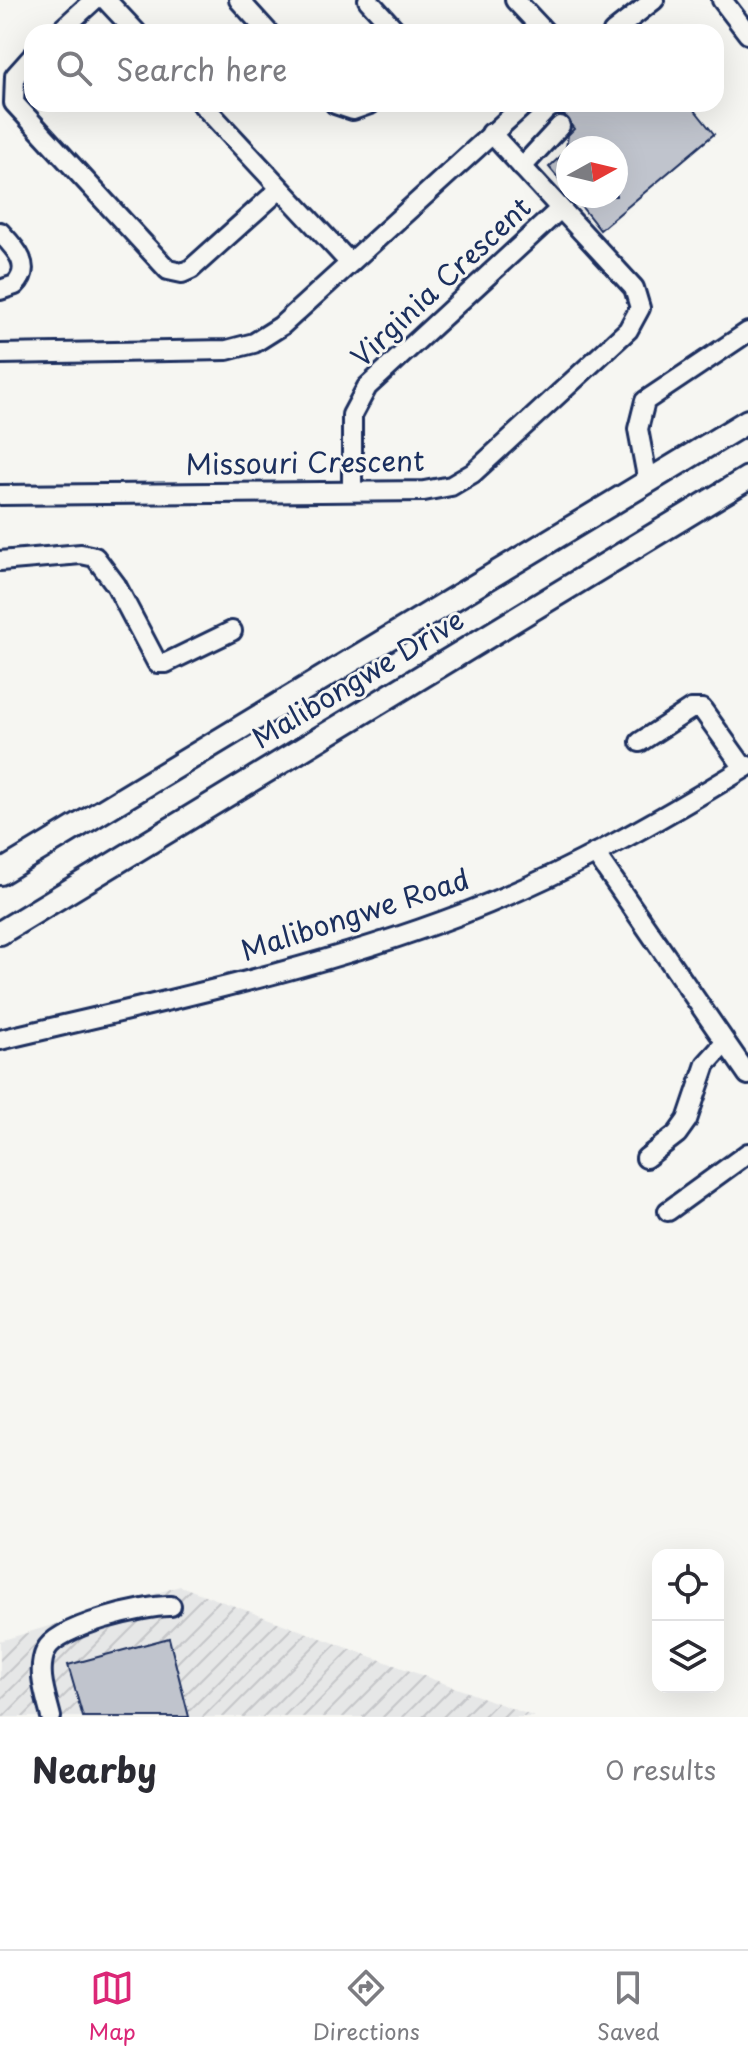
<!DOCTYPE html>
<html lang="en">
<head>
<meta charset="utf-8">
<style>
	body { margin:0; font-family:"Playpen Sans",sans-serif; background:#f7f7f7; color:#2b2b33 }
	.controls { position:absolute; right:24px; bottom:24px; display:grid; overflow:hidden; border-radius:16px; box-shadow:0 8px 32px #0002 }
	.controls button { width:72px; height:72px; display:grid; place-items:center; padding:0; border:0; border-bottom:2px solid #e1e1e2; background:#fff; color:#2b2b33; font:40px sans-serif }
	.compass { position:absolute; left:556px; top:136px; width:72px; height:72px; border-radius:50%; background:#fff; box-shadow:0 8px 32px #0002; rotate:82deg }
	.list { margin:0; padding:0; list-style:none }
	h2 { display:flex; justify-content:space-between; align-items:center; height:104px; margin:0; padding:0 32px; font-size:34px }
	h2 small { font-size:26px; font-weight:400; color:#7c7c81 }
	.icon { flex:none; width:44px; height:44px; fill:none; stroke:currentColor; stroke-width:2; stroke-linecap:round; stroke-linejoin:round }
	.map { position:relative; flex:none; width:748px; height:1717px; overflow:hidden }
	.search { position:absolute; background:#fff; box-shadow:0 8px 32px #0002; left:24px; right:24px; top:24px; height:88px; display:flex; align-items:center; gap:20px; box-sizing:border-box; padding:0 28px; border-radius:24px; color:#7c7c81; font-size:30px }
	.sheet { height:232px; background:#fff }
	nav { display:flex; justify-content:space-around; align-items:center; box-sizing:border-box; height:112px; border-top:2px solid #e1e1e2; background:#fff; font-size:22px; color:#7c7c81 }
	nav a { display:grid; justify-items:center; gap:4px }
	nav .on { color:#db2777 }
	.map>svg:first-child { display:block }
	.industrial { fill:url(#industrial-furrows) }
	.building { fill:#c0c4cd; stroke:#1b2f5e; stroke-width:2 }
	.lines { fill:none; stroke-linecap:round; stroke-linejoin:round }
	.minor-casing { stroke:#1b2f5e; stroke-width:24 }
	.major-casing { stroke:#1b2f5e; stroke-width:28 }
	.minor { stroke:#f6f6f2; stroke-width:18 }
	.major { stroke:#f6f6f2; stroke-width:22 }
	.labels { text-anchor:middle; stroke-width:6; stroke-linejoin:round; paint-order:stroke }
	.street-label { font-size:28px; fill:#1b2f5e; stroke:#f6f6f2 }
</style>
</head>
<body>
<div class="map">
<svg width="748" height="1717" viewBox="0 0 748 1717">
	<defs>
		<pattern id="industrial-furrows" width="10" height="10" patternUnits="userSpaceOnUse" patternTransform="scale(2)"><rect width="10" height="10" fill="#e6e7e7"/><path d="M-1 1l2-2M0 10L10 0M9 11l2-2" fill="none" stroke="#c5c6c9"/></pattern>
	</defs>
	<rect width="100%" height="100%" fill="#f6f6f2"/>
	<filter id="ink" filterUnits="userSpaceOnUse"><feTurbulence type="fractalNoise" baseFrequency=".0125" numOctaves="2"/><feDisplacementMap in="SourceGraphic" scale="16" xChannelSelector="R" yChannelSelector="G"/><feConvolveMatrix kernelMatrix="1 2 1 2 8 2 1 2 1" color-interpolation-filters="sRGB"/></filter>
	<g filter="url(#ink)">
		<!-- industrial -->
		<polygon class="industrial" points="180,1586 535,1717 0,1717 0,1641"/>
		<!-- building -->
		<g class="building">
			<polygon points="555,104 690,104 714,134 600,230 573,196 616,196 616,148 566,148 568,135 574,129"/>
			<polygon points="568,149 568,190 549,167"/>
			<polygon points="169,1638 189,1717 83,1717 68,1665"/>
		</g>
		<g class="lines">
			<defs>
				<g id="minor">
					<polyline points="106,0 136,32"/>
					<polyline points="239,0 268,32"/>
					<polyline points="368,0 397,32"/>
					<polyline points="515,0 545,32"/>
					<polyline points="722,0 748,34"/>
					<polyline points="59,32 94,0"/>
					<polyline points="613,32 654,0"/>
					<polyline points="32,57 15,76 14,103 168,270 182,273 191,269 280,189"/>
					<polyline points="202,104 350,263"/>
					<polyline points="335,104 353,110 370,104"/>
					<polyline points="522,167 560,126"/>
					<path d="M0 232C14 247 34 266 15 285L0 290"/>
					<polyline points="0,354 227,350 254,343 281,326 525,104"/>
					<polyline points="648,482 638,429 645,401 748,332"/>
					<polyline points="352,491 352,415 367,387 560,209"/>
					<polyline points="0,495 424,491 451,486 473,473 628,330 640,308 634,288 491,133"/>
					<polyline points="0,561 81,554 95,557 116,585 157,663 166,663 232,631"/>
					<polyline points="640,742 691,709 702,709 744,768"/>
					<polyline points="595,853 748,1075"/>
					<path d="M0 1040C155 1003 313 971 462 914 562 876 657 822 748 766"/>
					<polyline points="646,1158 677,1134 687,1120 706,1064 725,1043"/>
					<polyline points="668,1211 748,1153"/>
					<path d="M51 1717C46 1696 36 1671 46 1650 57 1626 146 1605 171 1606"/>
				</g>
				<g id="major">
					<polyline points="0,873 748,421"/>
					<polyline points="0,933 748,478"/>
				</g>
			</defs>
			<!-- minor casing -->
			<use href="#minor" class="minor-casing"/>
			<!-- major casing -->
			<use href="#major" class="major-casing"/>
			<!-- minor -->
			<use href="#minor" class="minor"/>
			<!-- major -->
			<use href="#major" class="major"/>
		</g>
	</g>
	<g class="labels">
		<!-- street labels -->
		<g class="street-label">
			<text transform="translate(441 282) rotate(-43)" y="10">Virginia Crescent</text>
			<text transform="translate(305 463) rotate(-1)" y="10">Missouri Crescent</text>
			<text transform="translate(358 679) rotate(-31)" y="10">Malibongwe Drive</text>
			<text transform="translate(355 915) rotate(-18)" y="10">Malibongwe Road</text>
		</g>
	</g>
</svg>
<div class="controls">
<button><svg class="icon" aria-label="locate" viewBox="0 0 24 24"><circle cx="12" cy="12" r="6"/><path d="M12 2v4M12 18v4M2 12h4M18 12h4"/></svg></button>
<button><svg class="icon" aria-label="layers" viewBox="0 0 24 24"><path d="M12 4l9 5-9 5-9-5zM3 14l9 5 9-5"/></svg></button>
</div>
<svg class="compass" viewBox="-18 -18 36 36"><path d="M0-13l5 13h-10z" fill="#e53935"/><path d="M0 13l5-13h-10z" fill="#7c7c81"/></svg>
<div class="search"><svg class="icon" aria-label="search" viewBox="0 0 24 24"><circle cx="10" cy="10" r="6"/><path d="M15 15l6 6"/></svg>Search here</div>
</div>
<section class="sheet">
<h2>Nearby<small>0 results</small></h2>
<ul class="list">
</ul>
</section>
<nav>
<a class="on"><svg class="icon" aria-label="map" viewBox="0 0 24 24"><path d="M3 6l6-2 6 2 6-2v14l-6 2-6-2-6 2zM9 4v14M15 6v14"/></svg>Map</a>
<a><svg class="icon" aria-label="directions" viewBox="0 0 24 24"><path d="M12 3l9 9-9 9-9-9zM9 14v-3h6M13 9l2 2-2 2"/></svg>Directions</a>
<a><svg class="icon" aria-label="saved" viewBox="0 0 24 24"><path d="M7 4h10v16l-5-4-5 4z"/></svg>Saved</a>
</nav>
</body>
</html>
